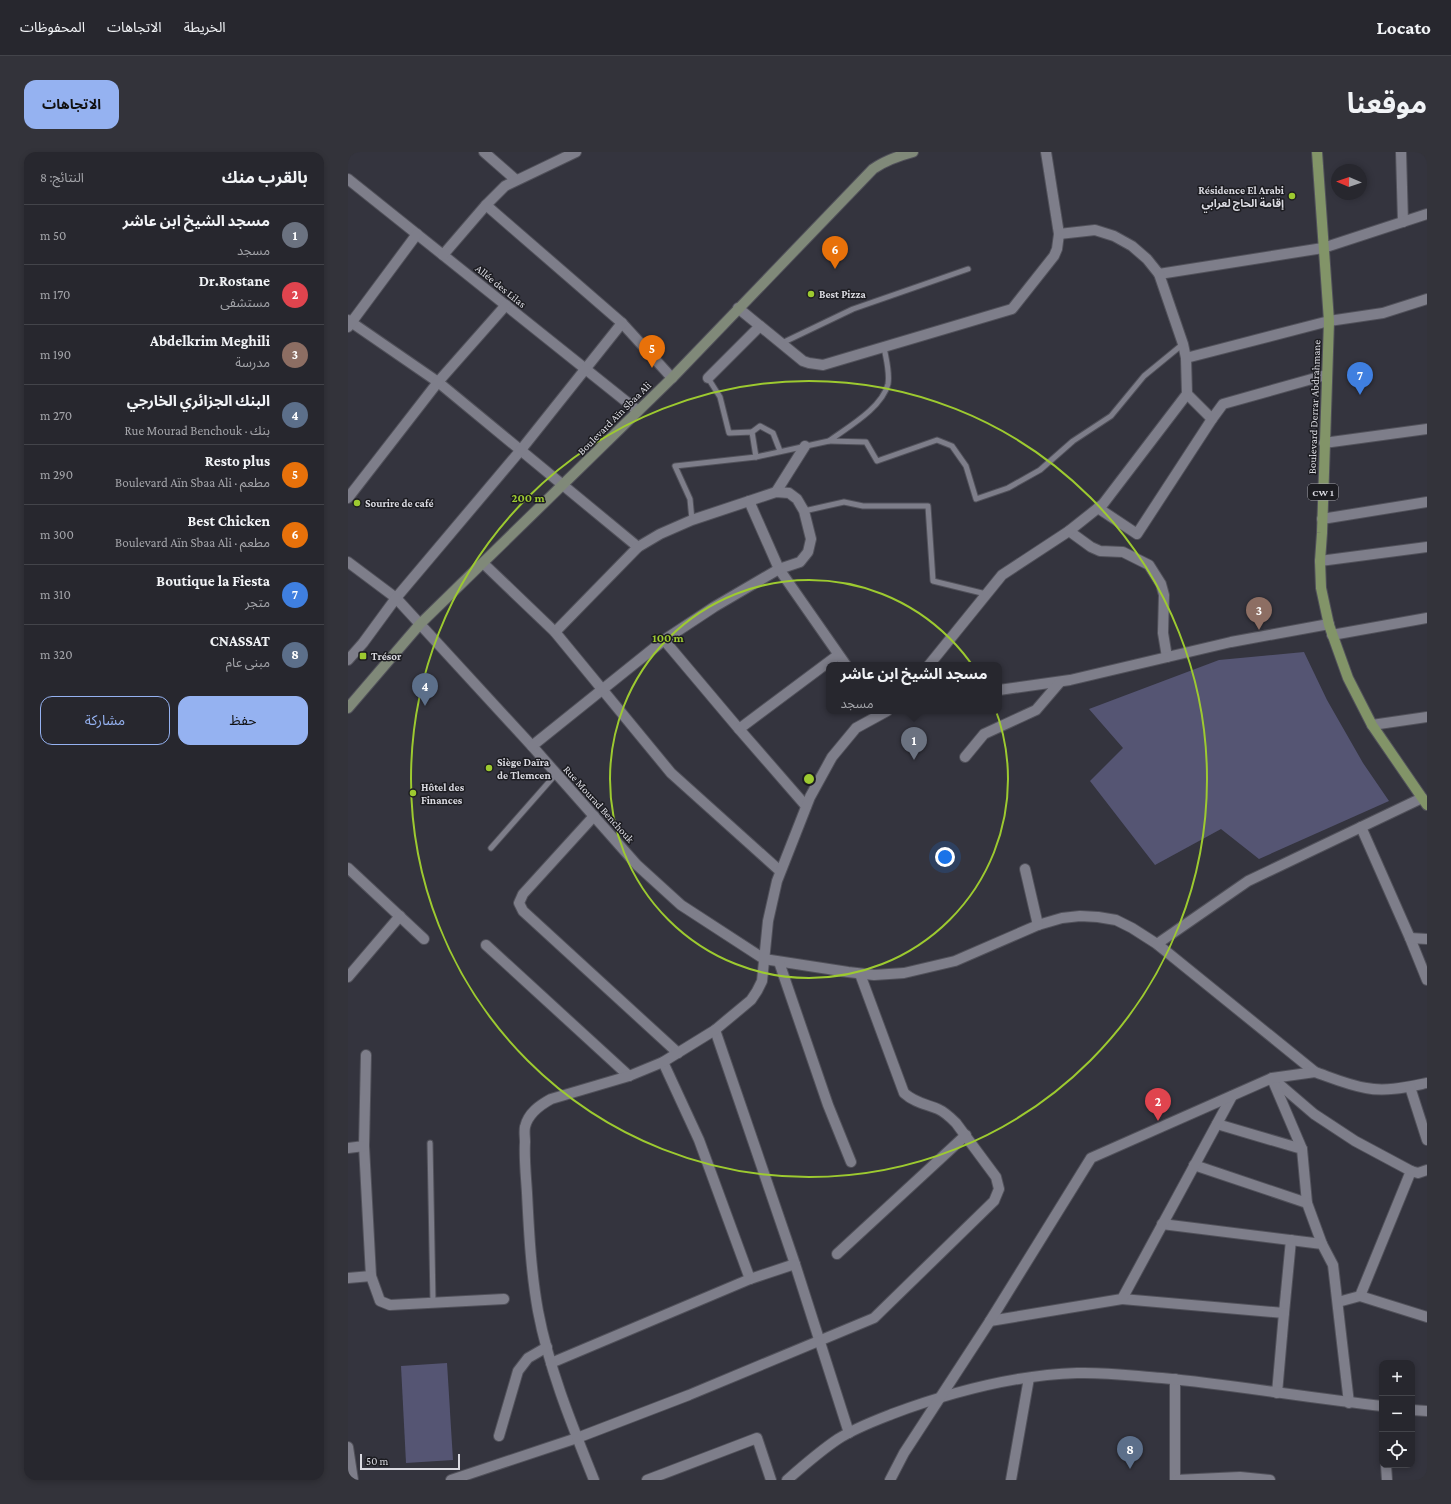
<!DOCTYPE html>
<html lang="ar">
<head>
<meta charset="utf-8">
<style>
	body { margin:0; font-family:"Crimson Pro","Noto Sans Arabic",serif; background:#33333a; color:#f1f3f6; direction:rtl }
	.controls { position:absolute; right:12px; bottom:12px; display:grid; overflow:hidden; border-radius:8px; box-shadow:0 2px 6px #0003 }
	.controls button { width:36px; height:36px; display:grid; place-items:center; padding:0; border:0; border-bottom:1px solid #43444a; background:#27272e; color:#f1f3f6; font:20px sans-serif }
	.compass { position:absolute; left:983px; top:12px; width:36px; height:36px; border-radius:50%; background:#27272e; box-shadow:0 2px 6px #0003; rotate:272deg }
	.scale { position:absolute; left:12px; bottom:10px; width:100px; box-sizing:border-box; padding-left:4px; border:2px solid #dadae1; border-top:0; font-size:11px; line-height:14px; white-space:nowrap; color:#dadae1; -webkit-text-stroke:3px #1c1c21; paint-order:stroke }
	.you { position:absolute; left:597px; top:705px; width:14px; height:14px; margin:-10px; border:3px solid #fff; border-radius:50%; background:#1a73e8; box-shadow:0 0 0 6px #1a73e833 }
	.badge { display:grid; place-items:center; width:26px; height:26px; border-radius:50%; background:#95b2f1; color:#fff; font-size:13px; font-weight:700 }
	.pin { position:absolute; translate:-50% -33px; filter:drop-shadow(0 1px 2px #0008) }
	.pin::after { content:''; position:absolute; top:21px; width:14px; height:12px; background:inherit; clip-path:polygon(0 0,100% 0,50% 100%) }
	.popup { position:absolute; left:478px; top:510px; width:176px; height:52px; box-sizing:border-box; display:grid; place-content:center; border-radius:8px; background:#27272e; filter:drop-shadow(0 1px 3px #0005); font-size:13px; white-space:nowrap; color:#a4a5aa }
	.popup b { font-size:15px; color:#f1f3f6 }
	.popup::after { content:''; position:absolute; left:50%; top:100%; margin-left:-8px; border:8px solid transparent; border-top-color:#27272e }
	.list { margin:0; padding:0; list-style:none }
	h2 { display:flex; justify-content:space-between; align-items:center; height:52px; margin:0; padding:0 16px; font-size:17px }
	h2 small { font-size:13px; font-weight:400; color:#a4a5aa }
	.list li { display:grid; grid-template-columns:26px 1fr auto; gap:12px; align-items:center; box-sizing:border-box; height:60px; padding:0 16px; border-top:1px solid #43444a }
	.list b { display:block; font-size:15px; white-space:nowrap }
	.list p { margin:0; font-size:13px; white-space:nowrap; color:#a4a5aa }
	.list em { font-size:13px; font-style:normal; color:#a4a5aa }
	.actions { display:flex; gap:8px; padding:12px 16px }
	.actions a { flex:1; padding:9px 0; border:1px solid #95b2f1; border-radius:12px; text-align:center; font-size:14px; color:#95b2f1 }
	.actions .main { background:#95b2f1; color:#111 }
	.icon { flex:none; width:22px; height:22px; fill:none; stroke:currentColor; stroke-width:2; stroke-linecap:round; stroke-linejoin:round }
	.map { position:relative; flex:none; width:1079px; height:1328px; overflow:hidden; direction:ltr; border-radius:12px }
	header { display:flex; align-items:center; gap:24px; box-sizing:border-box; height:56px; padding:0 20px; background:#27272e; border-bottom:1px solid #43444a }
	header strong { font-size:19px }
	nav { display:flex; gap:22px; margin-inline-start:auto; font-size:14px }
	.intro { display:flex; align-items:center; justify-content:space-between; box-sizing:border-box; height:96px; padding:0 24px }
	h1 { margin:0; font-size:28px }
	.button { padding:10px 18px; border-radius:12px; background:#95b2f1; color:#111; font-size:14px; font-weight:700 }
	main { display:flex; gap:24px; padding:0 24px }
	aside { flex:1; background:#27272e; border-radius:12px; box-shadow:0 2px 6px #0003 }
	.map>svg:first-child { display:block }
	.green { fill:#555573 }
	.lines { fill:none; stroke-linecap:round; stroke-linejoin:round }
	.service-casing { stroke:#51515a; stroke-width:7 }
	.minor-casing { stroke:#51515a; stroke-width:12 }
	.secondary-casing { stroke:#51515a; stroke-width:12 }
	.primary-casing { stroke:#51515a; stroke-width:12 }
	.service { stroke:#7e7e8a; stroke-width:5 }
	.minor { stroke:#7e7e8a; stroke-width:10 }
	.secondary { stroke:#808979; stroke-width:10 }
	.primary { stroke:#829468; stroke-width:10 }
	.ring { fill:none; stroke:#9dca30; stroke-width:2 }
	.poi-dot { fill:#9dca30; stroke:#1c1c21; stroke-width:1.5 }
	.labels { text-anchor:middle; stroke-width:3; stroke-linejoin:round; paint-order:stroke }
	.shield { fill:#1c1c21; stroke:#a1a1a7; stroke-width:1 }
	.shield-label { font-size:10px; font-weight:bold; fill:#dadae1 }
	.poi-label { font-size:11px; font-weight:bold; fill:#dadae1; stroke:#1c1c21; text-anchor:start }
	.street-label { font-size:11px; fill:#dadae1; stroke:#1c1c21 }
	.centre { fill:#9dca30; stroke:#1c1c21; stroke-width:2 }
	.ring-label { font-size:12px; text-anchor:middle; font-weight:bold; fill:#9dca30; stroke:#1c1c21; stroke-width:3; stroke-linejoin:round; paint-order:stroke }
</style>
</head>
<body>
<header>
<strong>Locato</strong>
<nav><a>الخريطة</a><a>الاتجاهات</a><a>المحفوظات</a></nav>
</header>
<div class="intro"><h1>موقعنا</h1><a class="button">الاتجاهات</a></div>
<main>
<div class="map">
<svg width="1079" height="1328" viewBox="0 0 1079 1328">
	<rect width="100%" height="100%" fill="#34343e"/>
	<!-- green -->
	<g class="green">
		<polygon points="956,500 979,548 1015,611 1041,649 911,707 873,677 807,713 742,629 775,596 741,557 871,508"/>
		<polygon points="99,1211 105,1308 58,1311 53,1214"/>
	</g>
	<g class="lines">
		<defs>
			<g id="service">
				<polyline points="434,191 505,157 620,117"/>
				<path d="M536 195C538 207 542 220 540 232 534 256 500 275 481 289L518 290 529 309 589 288 604 294 618 314 628 347 660 336 692 318 725 289 763 264 796 224 835 192"/>
				<polyline points="360,226 372,245 381,281 404,280 408,305 481,289"/>
				<polyline points="404,280 412,274 425,281 432,299"/>
				<polyline points="456,359 496,350 515,354 580,354 585,429 638,442"/>
				<polyline points="344,368 342,347 327,314 408,305"/>
				<polyline points="143,696 208,622"/>
				<polyline points="82,991 85,1150"/>
			</g>
			<g id="minor">
				<polyline points="136,0 168,28"/>
				<polyline points="1053,0 1055,70"/>
				<polyline points="0,27 290,259"/>
				<polyline points="138,53 274,171 324,226"/>
				<polyline points="95,103 138,53 157,34 228,0"/>
				<polyline points="811,122 975,96 1079,62"/>
				<polyline points="390,156 455,209 461,211 475,213 664,157 706,104 709,97 711,82 698,0"/>
				<polyline points="0,168 90,230 290,395"/>
				<polyline points="0,175 69,82"/>
				<polyline points="838,206 981,169 1035,161 1079,147"/>
				<polyline points="360,226 412,174"/>
				<polyline points="839,242 864,267"/>
				<polyline points="976,291 1079,277"/>
				<polyline points="428,340 457,294"/>
				<polyline points="0,346 90,230 158,153"/>
				<polyline points="401,349 431,417 498,513"/>
				<polyline points="750,356 789,382 864,267 875,252 978,223"/>
				<polyline points="974,367 1079,350"/>
				<polyline points="721,379 743,395 752,399 775,400 801,413 813,432 816,443 815,481 819,505"/>
				<polyline points="972,409 1079,395"/>
				<path d="M0 410 48 446 184 594 289 713 333 753 416 807 500 820 526 823 556 821 607 809 690 773 714 766 732 764 750 765 768 768 784 776 809 792 967 920C984 926 1000 933 1018 936 1038 940 1059 935 1079 931"/>
				<polyline points="136,412 207,480 323,621 432,719"/>
				<polyline points="984,483 1079,466"/>
				<polyline points="316,488 391,577 458,654"/>
				<polyline points="0,508 15,491 48,446 172,299 274,171"/>
				<polyline points="581,513 654,423 721,379 755,352 839,242 838,206 835,192 811,122 799,107 784,94 766,84 747,78 711,82"/>
				<polyline points="651,538 722,528 883,490 981,472"/>
				<polyline points="1024,573 1079,565"/>
				<polyline points="391,577 490,503"/>
				<polyline points="184,594 316,488 366,455 431,417 452,410 460,400 463,387 456,359 449,347 441,341 428,340 344,368 312,382 290,395 207,480"/>
				<polyline points="617,605 636,582 688,558 712,530"/>
				<polyline points="246,664 175,742 171,751 175,759 330,901"/>
				<polyline points="1013,675 1062,786 1079,828"/>
				<polyline points="0,716 76,787"/>
				<polyline points="677,717 690,773"/>
				<polyline points="1062,786 1079,787"/>
				<polyline points="809,792 900,729 1074,646"/>
				<polyline points="138,793 281,924"/>
				<polyline points="431,810 480,953 503,1010"/>
				<polyline points="0,825 52,764"/>
				<polyline points="367,878 447,1112 501,1281"/>
				<polyline points="18,903 16,994 23,1124 32,1149 42,1153 156,1147"/>
				<polyline points="315,910 351,988 402,1127"/>
				<polyline points="924,926 966,962 1007,989 1063,1019 1012,1144 990,1150"/>
				<polyline points="925,929 954,997"/>
				<polyline points="1062,935 1079,988"/>
				<polyline points="869,972 954,997 959,1051"/>
				<polyline points="0,996 16,994"/>
				<polyline points="846,1013 959,1051 974,1092"/>
				<polyline points="1063,1019 1070,1021 1079,1018"/>
				<polyline points="814,1072 974,1092 985,1113 1001,1251"/>
				<polyline points="489,1102 618,983"/>
				<polyline points="0,1126 23,1124"/>
				<polyline points="1012,1144 1079,1165"/>
				<polyline points="774,1147 936,1161 943,1088"/>
				<polyline points="642,1169 774,1147 884,944"/>
				<polyline points="203,1211 402,1127 447,1112"/>
				<polyline points="827,1227 827,1328"/>
				<polyline points="929,1241 936,1161"/>
				<polyline points="1064,1258 1079,1259"/>
				<polyline points="151,1284 170,1219 180,1206 199,1195"/>
				<polyline points="0,1295 5,1328"/>
				<polyline points="1038,1313 1039,1328"/>
				<path d="M103 1328 229 1286 341 1243 526 1166 646 1049 651 1037 648 1025 608 971C603 966 597 960 590 957 578 952 567 951 556 941L512 822"/>
				<path d="M246 1328C224 1273 201 1217 190 1159 183 1120 181 1081 179 1041 178 1024 176 1007 177 990 177 985 176 979 177 975 180 961 192 953 203 947L281 924 315 910 367 878 403 848 409 839 414 829 420 769 429 729 462 645 484 605 508 576 539 559"/>
				<polyline points="299,1328 409,1286 423,1328"/>
				<path d="M439 1328C455 1314 472 1299 490 1287 507 1276 526 1269 544 1262 603 1240 666 1223 729 1221 758 1220 786 1224 814 1226 887 1233 960 1246 1034 1254"/>
				<polyline points="542,1328 556,1301 642,1169 743,1006 924,926 967,920"/>
				<polyline points="663,1328 681,1226"/>
				<polyline points="828,1328 892,1325 922,1328"/>
			</g>
			<path id="secondary" d="M0 556 72 472 324 226 525 17C538 8 550 4 565 0"/>
			<polyline id="primary" points="969,0 981,169 974,381 972,409 973,436 981,473 1000,526 1024,573 1079,653"/>
		</defs>
		<!-- service casing -->
		<use href="#service" class="service-casing"/>
		<!-- minor casing -->
		<use href="#minor" class="minor-casing"/>
		<!-- secondary casing -->
		<use href="#secondary" class="secondary-casing"/>
		<!-- primary casing -->
		<use href="#primary" class="primary-casing"/>
		<!-- service -->
		<use href="#service" class="service"/>
		<!-- minor -->
		<use href="#minor" class="minor"/>
		<!-- secondary -->
		<use href="#secondary" class="secondary"/>
		<!-- primary -->
		<use href="#primary" class="primary"/>
	</g>
	<!-- distance rings -->
	<g class="ring">
		<circle cx="461" cy="627" r="199"/>
		<circle cx="461" cy="627" r="398"/>
	</g>
	<!-- markers -->
	<g class="poi-dot">
		<circle cx="944" cy="44" r="4"/>
		<circle cx="463" cy="142" r="4"/>
		<circle cx="9" cy="351" r="4"/>
		<rect x="11" y="500" width="8" height="8" rx="2"/>
		<circle cx="141" cy="616" r="4"/>
		<circle cx="65" cy="641" r="4"/>
	</g>
	<g class="labels">
		<!-- shield labels -->
		<rect class="shield" x="960" y="332" width="30" height="16" rx="3"/>
		<g class="shield-label">
			<text x="975" y="344">CW 1</text>
		</g>
		<!-- poi labels -->
		<g class="poi-label">
			<text x="936" y="42" text-anchor="end">Résidence El Arabi<tspan x="936" dy="13">إقامة الحاج لعرابي</tspan></text>
			<text x="471" y="146">Best Pizza</text>
			<text x="17" y="355">Sourire de café</text>
			<text x="23" y="508">Trésor</text>
			<text x="149" y="614">Siège Daïra<tspan x="149" dy="13">de Tlemcen</tspan></text>
			<text x="73" y="639">Hôtel des<tspan x="73" dy="13">Finances</tspan></text>
		</g>
		<!-- street labels -->
		<g class="street-label">
			<text transform="translate(153 134) rotate(39)" y="4">Allée des Lilas</text>
			<text transform="translate(966 255) rotate(-88)" y="4">Boulevard Derrar Abdrahmane</text>
			<text transform="translate(266 266) rotate(-45)" y="4">Boulevard Aïn Sbaa Ali</text>
			<text transform="translate(251 652) rotate(48)" y="4">Rue Mourad Benchouk</text>
		</g>
	</g>
	<circle cx="461" cy="627" r="6" class="centre"/>
	<g class="ring-label">
		<text x="180" y="350">200 m</text>
		<text x="320" y="490">100 m</text>
	</g>
</svg>
<div class="controls">
<button>+</button>
<button>−</button>
<button><svg class="icon" aria-label="locate" viewBox="0 0 24 24"><circle cx="12" cy="12" r="6"/><path d="M12 2v4M12 18v4M2 12h4M18 12h4"/></svg></button>
</div>
<svg class="compass" viewBox="-18 -18 36 36"><path d="M0-13l5 13h-10z" fill="#e53935"/><path d="M0 13l5-13h-10z" fill="#a4a5aa"/></svg>
<div class="scale">50 m</div>
<div class="you"></div>
<div class="pin badge" style="left:566px;top:608px;background:#6b7280">1</div>
<div class="popup"><b>مسجد الشيخ ابن عاشر</b>مسجد</div>
<div class="pin badge" style="left:810px;top:969px;background:#e0444e">2</div>
<div class="pin badge" style="left:911px;top:478px;background:#8d6e63">3</div>
<div class="pin badge" style="left:77px;top:554px;background:#5c6f8a">4</div>
<div class="pin badge" style="left:304px;top:216px;background:#e8710a">5</div>
<div class="pin badge" style="left:487px;top:117px;background:#e8710a">6</div>
<div class="pin badge" style="left:1012px;top:243px;background:#3f7fe0">7</div>
<div class="pin badge" style="left:782px;top:1317px;background:#5c6f8a">8</div>
</div>
<aside>
<h2>بالقرب منك<small>النتائج: 8</small></h2>
<ul class="list">
<li><span class="badge" style="background:#6b7280">1</span><div><b>مسجد الشيخ ابن عاشر</b><p>مسجد</p></div><em>50 m</em></li>
<li><span class="badge" style="background:#e0444e">2</span><div><b>Dr.Rostane</b><p>مستشفى</p></div><em>170 m</em></li>
<li><span class="badge" style="background:#8d6e63">3</span><div><b>Abdelkrim Meghili</b><p>مدرسة</p></div><em>190 m</em></li>
<li><span class="badge" style="background:#5c6f8a">4</span><div><b>البنك الجزائري الخارجي</b><p>بنك · Rue Mourad Benchouk</p></div><em>270 m</em></li>
<li><span class="badge" style="background:#e8710a">5</span><div><b>Resto plus</b><p>مطعم · Boulevard Aïn Sbaa Ali</p></div><em>290 m</em></li>
<li><span class="badge" style="background:#e8710a">6</span><div><b>Best Chicken</b><p>مطعم · Boulevard Aïn Sbaa Ali</p></div><em>300 m</em></li>
<li><span class="badge" style="background:#3f7fe0">7</span><div><b>Boutique la Fiesta</b><p>متجر</p></div><em>310 m</em></li>
<li><span class="badge" style="background:#5c6f8a">8</span><div><b>CNASSAT</b><p>مبنى عام</p></div><em>320 m</em></li>
</ul>
<div class="actions"><a class="main">حفظ</a><a>مشاركة</a></div>
</aside>
</main>
</body>
</html>
